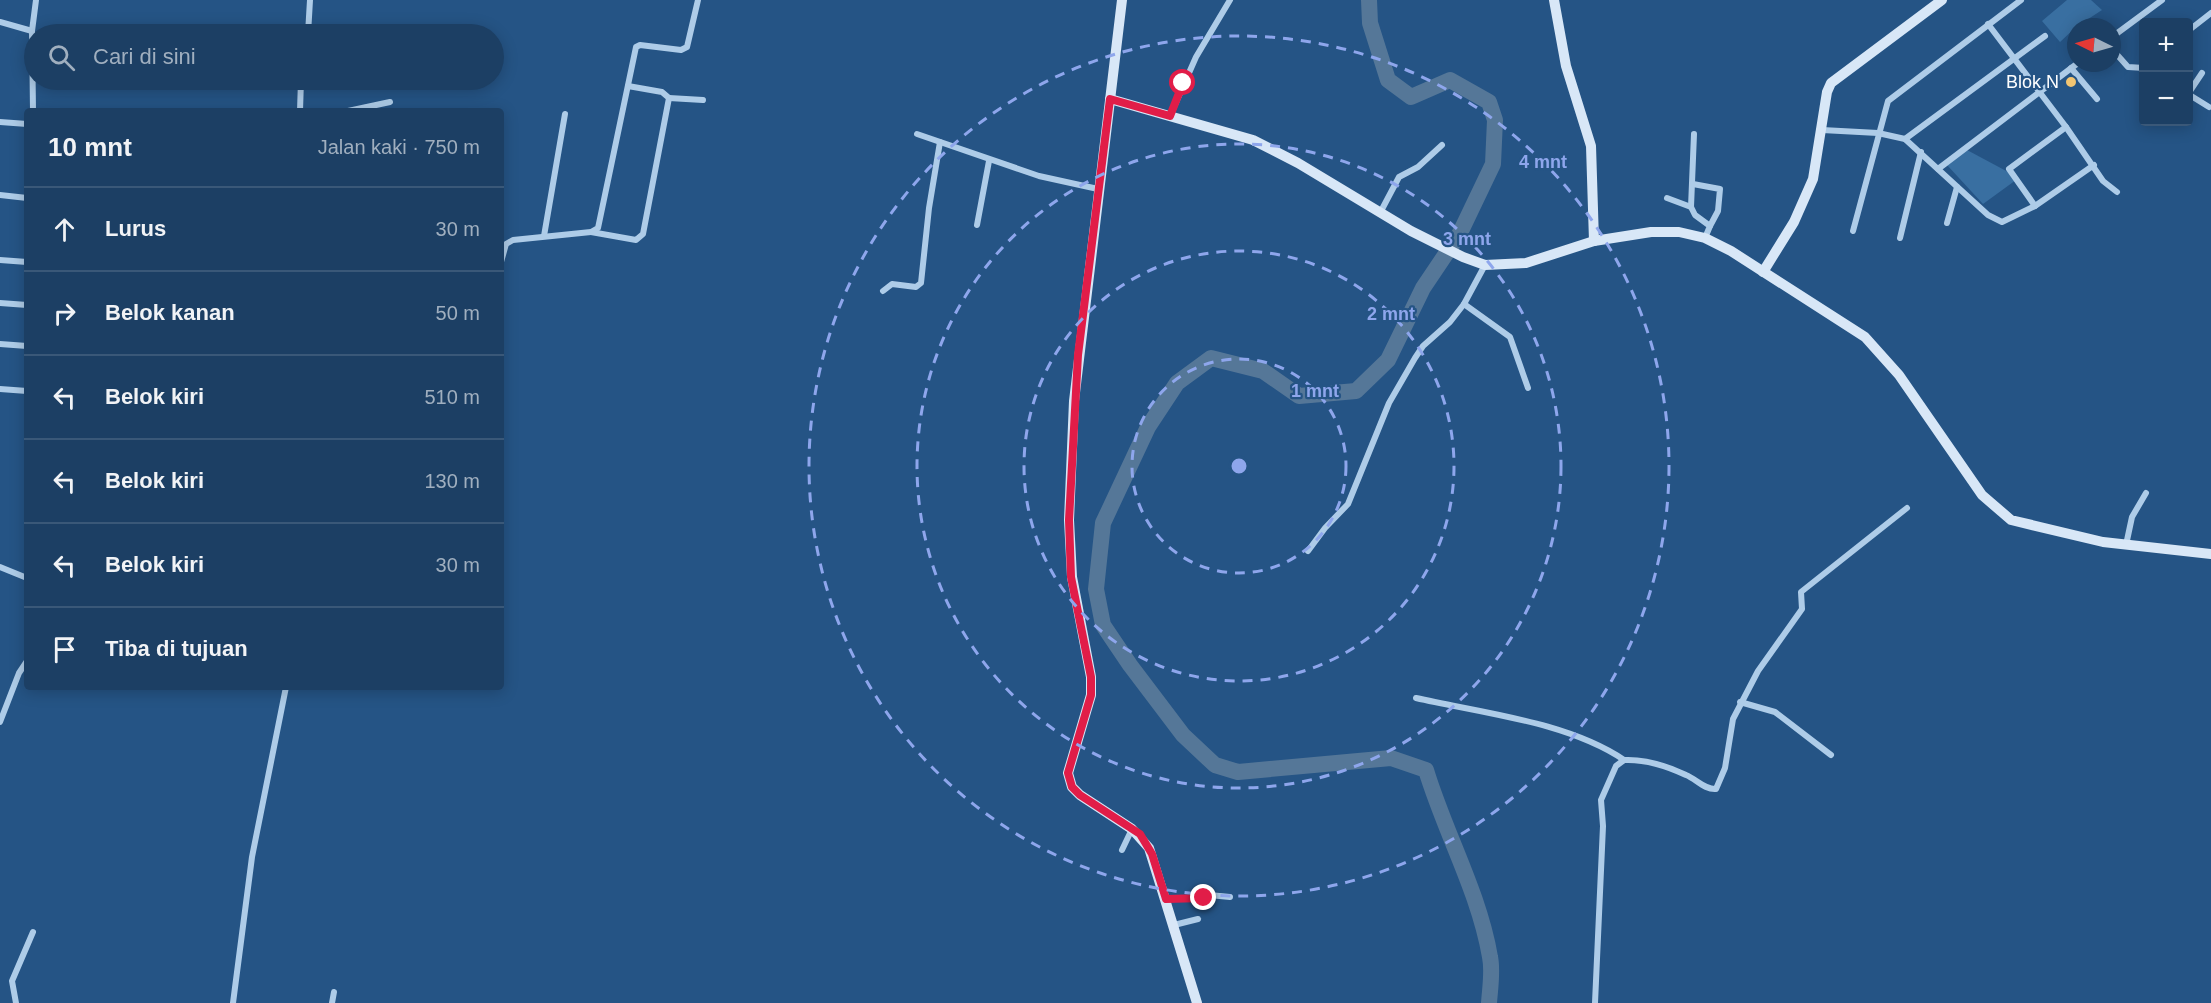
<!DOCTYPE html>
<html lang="id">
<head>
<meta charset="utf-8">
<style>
	body { margin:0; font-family:Helvetica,sans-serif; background:#294a6d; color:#f1f3f6 }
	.controls { position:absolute; right:18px; top:18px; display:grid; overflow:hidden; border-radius:6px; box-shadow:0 3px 15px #0003 }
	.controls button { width:54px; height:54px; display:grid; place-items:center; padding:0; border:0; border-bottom:2px solid #3a5878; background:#1c3f64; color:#f1f3f6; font:30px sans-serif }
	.compass { position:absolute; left:2067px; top:18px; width:54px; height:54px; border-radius:50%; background:#1c3f64; box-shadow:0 3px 15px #0003; rotate:275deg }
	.stop { position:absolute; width:18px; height:18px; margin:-14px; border:4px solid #e11d48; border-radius:50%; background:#fff }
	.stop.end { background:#e11d48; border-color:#fff; box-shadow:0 2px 6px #0008 }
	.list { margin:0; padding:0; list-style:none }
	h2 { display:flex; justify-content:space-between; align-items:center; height:78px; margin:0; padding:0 24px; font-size:26px }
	h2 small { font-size:20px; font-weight:400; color:#a0afbf }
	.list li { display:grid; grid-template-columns:39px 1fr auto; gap:18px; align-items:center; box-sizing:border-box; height:84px; padding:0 24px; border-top:2px solid #3a5878 }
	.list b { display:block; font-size:22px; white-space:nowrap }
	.list em { font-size:20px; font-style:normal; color:#a0afbf }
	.icon { flex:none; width:33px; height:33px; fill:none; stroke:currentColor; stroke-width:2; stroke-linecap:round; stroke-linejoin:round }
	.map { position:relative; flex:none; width:2211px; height:1003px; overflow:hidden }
	.search { position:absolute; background:#1c3f64; box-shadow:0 3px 15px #0003; left:24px; top:24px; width:480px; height:66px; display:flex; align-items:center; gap:15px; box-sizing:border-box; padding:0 21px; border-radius:33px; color:#a0afbf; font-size:22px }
	.panel { position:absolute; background:#1c3f64; box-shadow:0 3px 15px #0003; left:24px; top:108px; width:480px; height:582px; border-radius:6px }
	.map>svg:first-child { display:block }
	.green { fill:#396fa1 }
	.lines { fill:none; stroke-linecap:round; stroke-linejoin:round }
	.river { stroke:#557798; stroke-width:16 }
	.street { stroke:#aecce8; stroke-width:6 }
	.secondary { stroke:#d8e7f7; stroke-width:10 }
	.route { stroke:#e11d48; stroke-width:8 }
	.ring { fill:none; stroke:#8ea6ec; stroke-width:3; stroke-dasharray:10 8 }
	.poi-dot { fill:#f2c572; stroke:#255485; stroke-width:2 }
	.labels { text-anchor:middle; stroke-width:4.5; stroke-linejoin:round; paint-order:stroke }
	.poi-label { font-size:18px; fill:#fff; stroke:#255485; text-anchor:end }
	.centre { fill:#8ea6ec; stroke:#255485; stroke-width:3 }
	.ring-label { font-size:18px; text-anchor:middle; font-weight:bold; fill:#8ea6ec; stroke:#255485; stroke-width:4.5; stroke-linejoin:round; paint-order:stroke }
</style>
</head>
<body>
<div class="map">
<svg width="2211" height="1003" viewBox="0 0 2211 1003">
	<rect width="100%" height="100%" fill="#255485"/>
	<!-- green -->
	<g class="green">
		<polygon points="2067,0 2091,0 2102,10 2076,27 2060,42 2042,21"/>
		<polygon points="1967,150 2010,173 2016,180 1983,204 1947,165"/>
	</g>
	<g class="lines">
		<!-- river -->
		<path class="river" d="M1369 0 1370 23 1388 80 1411 97 1450 80 1489 102 1495 120 1493 164 1460 233 1423 288 1388 360 1356 391 1299 396 1263 371 1211 358 1177 383 1148 427 1103 523 1096 589 1103 625 1130 665 1183 735 1215 765 1238 772 1391 758 1426 770C1445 833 1479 892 1490 957 1493 971 1490 988 1489 1003"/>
		<!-- street -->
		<g class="street">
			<polyline points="0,22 32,31"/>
			<polyline points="1988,24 2066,127 2103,181 2117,192"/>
			<polyline points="2188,31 2211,13"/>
			<polyline points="308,34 310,0"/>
			<polyline points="2112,37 2162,0"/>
			<polyline points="2112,49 2128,67 2144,68"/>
			<polyline points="2071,68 2097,99"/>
			<polyline points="2188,94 2202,73"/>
			<polyline points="2188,94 2209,107"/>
			<polyline points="669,98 703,100"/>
			<polyline points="33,111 32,31 36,0"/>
			<polyline points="300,111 301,80"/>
			<polyline points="348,111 390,102"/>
			<polyline points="1170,116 1196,57 1230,0"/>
			<polyline points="0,122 27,124"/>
			<polyline points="1822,130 1878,133 1905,139 1988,215 2002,222 2035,206 2094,165"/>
			<polyline points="917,134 1039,176 1098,189"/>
			<polyline points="1694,134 1691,207 1695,215 1710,226 1705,238"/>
			<polyline points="1905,139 2045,36"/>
			<polyline points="1938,169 2078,63"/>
			<polyline points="1693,184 1720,189 1718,211 1710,226"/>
			<polyline points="0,195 27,198"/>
			<polyline points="1667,198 1691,207"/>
			<polyline points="2035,206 2009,169 2066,127"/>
			<polyline points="1380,213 1399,177 1418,167 1442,145"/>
			<polyline points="1947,223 1957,187"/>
			<polyline points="977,225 989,161"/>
			<polyline points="1853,231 1888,101 2021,0"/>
			<polyline points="591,232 636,240 643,234 669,98 662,92 628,86"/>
			<polyline points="544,236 565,114"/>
			<polyline points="1900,238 1921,152"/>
			<polyline points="0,260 27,262"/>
			<polyline points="501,262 506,244 513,240 591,232 598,228 636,47 640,45 681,50 687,47 698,0"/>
			<polyline points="1485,265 1464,304 1510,337 1528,388"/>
			<polyline points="883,291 892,284 916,287 921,283 929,208 940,142"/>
			<polyline points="0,303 27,305"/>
			<polyline points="0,344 27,346"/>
			<polyline points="0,389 27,391"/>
			<polyline points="2126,545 2132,517 2146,493"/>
			<polyline points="1308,551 1325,528 1348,504 1389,403 1415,358 1423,346 1450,322 1464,304"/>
			<polyline points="0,567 27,578"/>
			<path d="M1416 698C1482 713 1568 722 1624 760"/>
			<polyline points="1740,702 1775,712 1831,755"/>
			<polyline points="0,722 19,673 27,661"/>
			<polyline points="1122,850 1132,829"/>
			<polyline points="1166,899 1202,899 1209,895 1230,897"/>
			<polyline points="1174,925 1198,919"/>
			<polyline points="16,1003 12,981 33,932"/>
			<polyline points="233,1003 252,857 286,687"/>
			<polyline points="332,1003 334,992"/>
			<path d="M1595 1003 1603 826 1601 800 1616 766 1624 760C1645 759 1667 766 1686 775 1696 779 1705 790 1716 789L1725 768 1733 719 1758 671 1802 609 1801 592 1907 508"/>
		</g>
		<!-- secondary -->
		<g class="secondary">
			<polyline points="1122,0 1074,401 1069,520 1072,577 1091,677 1091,695 1068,773 1072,787 1080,795 1132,829 1149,848 1197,1003"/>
			<polyline points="1554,0 1566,66 1591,146 1594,241"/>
			<polyline points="1110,99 1253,140 1298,163 1411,231 1463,257 1485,265 1526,263 1594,241 1651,232 1679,232 1705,238 1731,251 1865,337 1899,375 1982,495 2011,520 2103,542 2211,554"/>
			<polyline points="1763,272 1794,222 1813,179 1827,92 1831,83 1942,0"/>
		</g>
	</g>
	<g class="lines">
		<!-- route -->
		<polyline class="route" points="1183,83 1170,116 1110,99 1078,355 1069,520 1071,577 1091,677 1091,695 1068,773 1072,787 1080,795 1140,834 1152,854 1166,899 1204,898"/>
	</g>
	<!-- distance rings -->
	<g class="ring">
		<circle cx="1239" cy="466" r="107"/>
		<circle cx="1239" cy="466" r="215"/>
		<circle cx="1239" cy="466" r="322"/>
		<circle cx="1239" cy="466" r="430"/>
	</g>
	<!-- markers -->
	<circle class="poi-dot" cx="2071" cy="82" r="6"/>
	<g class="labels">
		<!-- poi labels -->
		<g class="poi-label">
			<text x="2059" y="88">Blok N</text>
		</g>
	</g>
	<circle cx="1239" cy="466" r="9" class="centre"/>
	<g class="ring-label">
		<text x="1543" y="168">4 mnt</text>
		<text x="1467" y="245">3 mnt</text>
		<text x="1391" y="320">2 mnt</text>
		<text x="1315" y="397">1 mnt</text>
	</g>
</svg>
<div class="controls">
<button>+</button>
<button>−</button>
</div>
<svg class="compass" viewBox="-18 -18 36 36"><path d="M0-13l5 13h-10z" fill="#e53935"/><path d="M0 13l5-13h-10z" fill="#a0afbf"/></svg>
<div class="stop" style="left:1183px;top:83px"></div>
<div class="stop end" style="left:1204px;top:898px"></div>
<div class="search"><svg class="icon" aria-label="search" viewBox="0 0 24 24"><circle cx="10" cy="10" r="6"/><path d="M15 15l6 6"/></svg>Cari di sini</div>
<section class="panel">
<h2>10 mnt<small>Jalan kaki · 750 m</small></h2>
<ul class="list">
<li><svg class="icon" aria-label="ahead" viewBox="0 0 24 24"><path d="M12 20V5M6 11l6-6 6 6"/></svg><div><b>Lurus</b></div><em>30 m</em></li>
<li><svg class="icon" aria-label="right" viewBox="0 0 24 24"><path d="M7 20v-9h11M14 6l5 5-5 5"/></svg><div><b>Belok kanan</b></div><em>50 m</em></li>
<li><svg class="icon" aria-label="left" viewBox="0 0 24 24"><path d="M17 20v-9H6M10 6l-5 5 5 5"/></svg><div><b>Belok kiri</b></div><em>510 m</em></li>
<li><svg class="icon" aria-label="left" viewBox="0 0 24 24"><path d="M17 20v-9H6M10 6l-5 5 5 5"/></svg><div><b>Belok kiri</b></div><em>130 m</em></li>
<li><svg class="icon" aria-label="left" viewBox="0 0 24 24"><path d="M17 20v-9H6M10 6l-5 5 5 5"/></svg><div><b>Belok kiri</b></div><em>30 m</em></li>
<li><svg class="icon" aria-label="arrive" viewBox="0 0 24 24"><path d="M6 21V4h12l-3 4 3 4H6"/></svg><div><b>Tiba di tujuan</b></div></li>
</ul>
</section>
</div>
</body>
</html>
